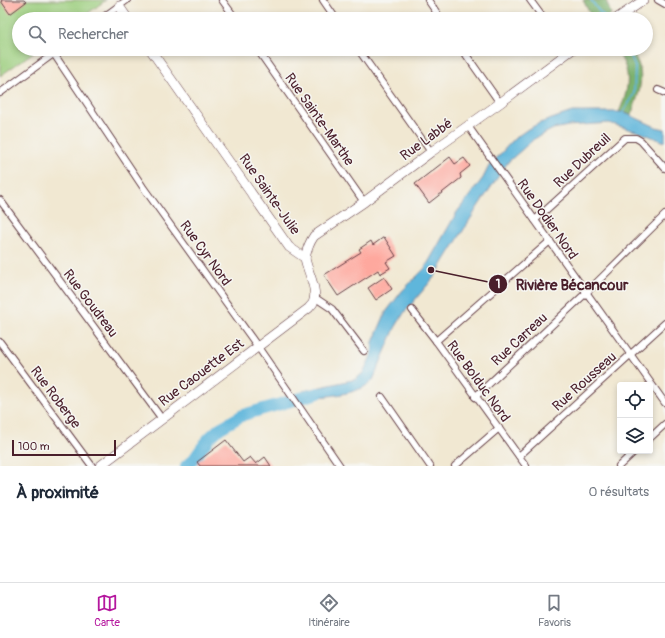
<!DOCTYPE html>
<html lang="fr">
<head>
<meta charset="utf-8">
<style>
	body { margin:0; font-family:Pangolin,sans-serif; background:#f2f2f3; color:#1f2937 }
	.controls { position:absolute; right:12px; bottom:12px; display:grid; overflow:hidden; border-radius:4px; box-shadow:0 2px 6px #0003 }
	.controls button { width:36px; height:36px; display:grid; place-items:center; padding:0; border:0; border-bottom:1px solid #e0e1e3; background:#fff; color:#1f2937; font:20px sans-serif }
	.scale { position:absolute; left:12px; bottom:10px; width:104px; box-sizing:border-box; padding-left:4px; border:2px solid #4a1f2b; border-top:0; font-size:11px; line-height:14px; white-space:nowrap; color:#4a1f2b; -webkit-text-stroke:3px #f6f6f2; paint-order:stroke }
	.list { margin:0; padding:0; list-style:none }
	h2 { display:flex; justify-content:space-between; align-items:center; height:52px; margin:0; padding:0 16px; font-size:17px }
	h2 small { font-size:13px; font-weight:400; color:#747a83 }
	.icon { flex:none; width:22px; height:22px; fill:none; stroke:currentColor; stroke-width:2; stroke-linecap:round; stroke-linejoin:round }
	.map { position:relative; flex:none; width:665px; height:466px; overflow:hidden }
	.search { position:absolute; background:#fff; box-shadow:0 2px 6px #0003; left:12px; right:12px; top:12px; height:44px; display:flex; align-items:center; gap:10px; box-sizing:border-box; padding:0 14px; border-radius:22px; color:#747a83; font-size:15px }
	.sheet { height:116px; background:#fff }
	nav { display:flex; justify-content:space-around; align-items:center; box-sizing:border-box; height:56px; border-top:1px solid #e0e1e3; background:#fff; font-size:11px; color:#747a83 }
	nav a { display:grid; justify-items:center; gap:2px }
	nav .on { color:#b5179e }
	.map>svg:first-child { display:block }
	.green { fill:#9cce7e; stroke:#737654 }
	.forest { fill:#7db16d; stroke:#64684c }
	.water { fill:#5eb6db; stroke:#546a83 }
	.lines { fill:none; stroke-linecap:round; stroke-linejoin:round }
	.stream { stroke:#5eb6db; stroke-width:2 }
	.river { stroke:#5eb6db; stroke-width:12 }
	.building { fill:#fea89e }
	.street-casing { stroke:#633d44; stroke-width:8 }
	.secondary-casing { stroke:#633d44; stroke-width:10 }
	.street { stroke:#fff; stroke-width:6 }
	.secondary { stroke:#fff; stroke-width:9 }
	.labels { text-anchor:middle; stroke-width:3; stroke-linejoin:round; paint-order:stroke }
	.street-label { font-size:14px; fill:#4a1f2b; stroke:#f6f6f2 }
	.leader { fill:none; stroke:#4a1f2b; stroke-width:1.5 }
	.callout-dot { fill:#4a1f2b; stroke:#f6f6f2; stroke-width:1.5 }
	.mark-label { font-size:12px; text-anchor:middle; font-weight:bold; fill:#fff }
	.callout-label { font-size:15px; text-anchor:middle; font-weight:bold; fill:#4a1f2b; stroke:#f6f6f2; stroke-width:3; stroke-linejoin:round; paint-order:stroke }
</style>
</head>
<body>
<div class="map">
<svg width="665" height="466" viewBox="0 0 665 466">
	<rect width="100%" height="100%" fill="#f6f6f2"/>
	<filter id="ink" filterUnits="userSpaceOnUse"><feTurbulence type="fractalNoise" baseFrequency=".025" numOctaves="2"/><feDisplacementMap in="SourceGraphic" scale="8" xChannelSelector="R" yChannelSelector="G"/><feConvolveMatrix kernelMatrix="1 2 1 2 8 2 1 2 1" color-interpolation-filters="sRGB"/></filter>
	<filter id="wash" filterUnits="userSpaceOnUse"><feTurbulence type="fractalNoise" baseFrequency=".012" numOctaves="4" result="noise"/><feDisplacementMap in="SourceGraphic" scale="16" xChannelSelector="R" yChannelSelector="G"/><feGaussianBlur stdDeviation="0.9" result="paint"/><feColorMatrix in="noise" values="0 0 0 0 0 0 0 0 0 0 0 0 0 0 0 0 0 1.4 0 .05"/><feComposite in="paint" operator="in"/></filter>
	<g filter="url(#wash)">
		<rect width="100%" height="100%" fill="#f1e8d2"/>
		<!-- green -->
		<polygon class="green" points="0,0 106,0 80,19 19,19 19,49 38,49 0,76"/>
		<!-- forest -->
		<g class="forest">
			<polygon points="583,0 606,0 611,14 605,19 594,19 590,14"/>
			<path d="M616 49H630C633 53 636 58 638 63 645 80 637 100 631 115L623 112H619C625 98 630 84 626 69 624 62 619 55 616 49Z"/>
		</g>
		<!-- water -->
		<path class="water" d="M572 112H623L656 127 665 129V142L642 133 609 123 568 126 553 129 534 139 508 162 479 205 435 276 404 313 395 328 373 380C359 396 324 396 304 398L303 391 356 379 363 373 372 354 373 342 386 312 402 291 425 268 457 212 483 178 489 166 515 138 528 129 540 123Z"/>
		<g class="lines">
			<!-- stream -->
			<g class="stream">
				<polyline points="591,0 598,10 606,19"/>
				<polyline points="623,113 634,94 635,67 631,57 624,49"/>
			</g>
			<!-- river -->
			<polyline class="river" points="186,466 194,459 209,438 220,428 243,415 318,393"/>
		</g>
		<g id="blocks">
			<!-- building -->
			<g class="building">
				<polygon points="2,0 24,0 26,2 10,14 1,1"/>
				<polygon points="450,157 455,164 464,158 470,166 460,174 461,178 429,203 415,184"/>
				<polygon points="384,237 396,256 386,262 390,268 380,274 378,270 338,296 324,275 361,252 359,249 371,241 373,245"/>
				<polygon points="384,277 392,289 376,300 368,288"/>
				<polygon points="226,440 243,462 250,457 256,464 265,457 271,466 200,466 197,462"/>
			</g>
		</g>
	</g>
	<g filter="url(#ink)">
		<use href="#blocks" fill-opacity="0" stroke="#633d44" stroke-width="1"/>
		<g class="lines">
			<defs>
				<g id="street">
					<polyline points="222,0 236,19"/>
					<polyline points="323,0 336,19"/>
					<polyline points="428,0 441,19"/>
					<polyline points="530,0 544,19"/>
					<polyline points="658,0 665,4"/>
					<polyline points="101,19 127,0"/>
					<polyline points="257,49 364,202"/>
					<polyline points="358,49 431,152"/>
					<polyline points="462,49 500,103"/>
					<polyline points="54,54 143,187 258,347 340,466"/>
					<polyline points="658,90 665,93"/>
					<polyline points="0,93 60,49"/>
					<polyline points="468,126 665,403"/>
					<polyline points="0,200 162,419"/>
					<polyline points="535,220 625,138 636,138 641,141 665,168"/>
					<polyline points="314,297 332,309 364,351"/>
					<polyline points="412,310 436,341 526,466"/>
					<polyline points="436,341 550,241"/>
					<polyline points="0,342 92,466"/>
					<polyline points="382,397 430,466"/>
					<polyline points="475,397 586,293 665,215"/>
					<polyline points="650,438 665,424"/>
					<polyline points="519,456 665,323"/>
					<polyline points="455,466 499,428"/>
					<polyline points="619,466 635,451"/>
				</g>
				<g id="secondary">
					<polyline points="119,6 128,19"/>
					<polyline points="616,19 644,0"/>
					<path d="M305 258C307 249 309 243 314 236L364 202 431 152 500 103 573 49"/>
					<path d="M100 466 309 308C310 306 312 305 313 303 319 291 307 271 305 258L289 247 150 49"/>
				</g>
			</defs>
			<!-- street casing -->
			<use href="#street" class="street-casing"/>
			<!-- secondary casing -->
			<use href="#secondary" class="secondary-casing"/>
			<!-- street -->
			<use href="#street" class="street"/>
			<!-- secondary -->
			<use href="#secondary" class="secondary"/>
		</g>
	</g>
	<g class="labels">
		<!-- street labels -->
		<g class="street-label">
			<text transform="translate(320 119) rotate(55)" y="5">Rue Sainte-Marthe</text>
			<text transform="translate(426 139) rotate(-36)" y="5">Rue Labbé</text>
			<text transform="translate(582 160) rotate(-43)" y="5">Rue Dubreuil</text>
			<text transform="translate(270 194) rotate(55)" y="5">Rue Sainte-Julie</text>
			<text transform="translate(548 219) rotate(55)" y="5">Rue Dodier Nord</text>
			<text transform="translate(206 253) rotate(54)" y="5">Rue Cyr Nord</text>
			<text transform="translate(91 303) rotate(53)" y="5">Rue Goudreau</text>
			<text transform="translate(519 339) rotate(-43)" y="5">Rue Carreau</text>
			<text transform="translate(201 372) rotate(-37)" y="5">Rue Caouette Est</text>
			<text transform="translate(479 381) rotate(54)" y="5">Rue Bolduc Nord</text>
			<text transform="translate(584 381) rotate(-42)" y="5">Rue Rousseau</text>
			<text transform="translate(56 397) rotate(53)" y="5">Rue Roberge</text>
		</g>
	</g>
	<!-- callouts -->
	<path class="leader" d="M431 270L498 284"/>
	<g class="callout-dot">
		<circle cx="431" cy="270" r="4"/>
		<circle cx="498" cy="284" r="10"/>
	</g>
	<g class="mark-label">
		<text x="498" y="288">1</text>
	</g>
	<g class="callout-label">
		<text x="572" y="290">Rivière Bécancour</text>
	</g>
</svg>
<div class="controls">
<button><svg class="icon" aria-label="locate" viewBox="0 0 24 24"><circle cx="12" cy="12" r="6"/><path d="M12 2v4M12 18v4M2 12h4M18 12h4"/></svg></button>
<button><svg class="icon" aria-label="layers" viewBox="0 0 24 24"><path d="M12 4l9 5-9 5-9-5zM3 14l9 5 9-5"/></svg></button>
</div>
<div class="scale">100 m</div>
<div class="search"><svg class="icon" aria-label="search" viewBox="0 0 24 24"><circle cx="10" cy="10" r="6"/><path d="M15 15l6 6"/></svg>Rechercher</div>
</div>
<section class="sheet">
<h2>À proximité<small>0 résultats</small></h2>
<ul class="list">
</ul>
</section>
<nav>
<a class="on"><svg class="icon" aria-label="map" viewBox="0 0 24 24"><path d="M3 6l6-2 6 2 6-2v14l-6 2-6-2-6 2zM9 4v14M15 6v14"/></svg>Carte</a>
<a><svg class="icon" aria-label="directions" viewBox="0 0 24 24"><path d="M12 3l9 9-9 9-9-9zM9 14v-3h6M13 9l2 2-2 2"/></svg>Itinéraire</a>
<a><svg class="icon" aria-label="saved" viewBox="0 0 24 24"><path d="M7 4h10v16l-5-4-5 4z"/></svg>Favoris</a>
</nav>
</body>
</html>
